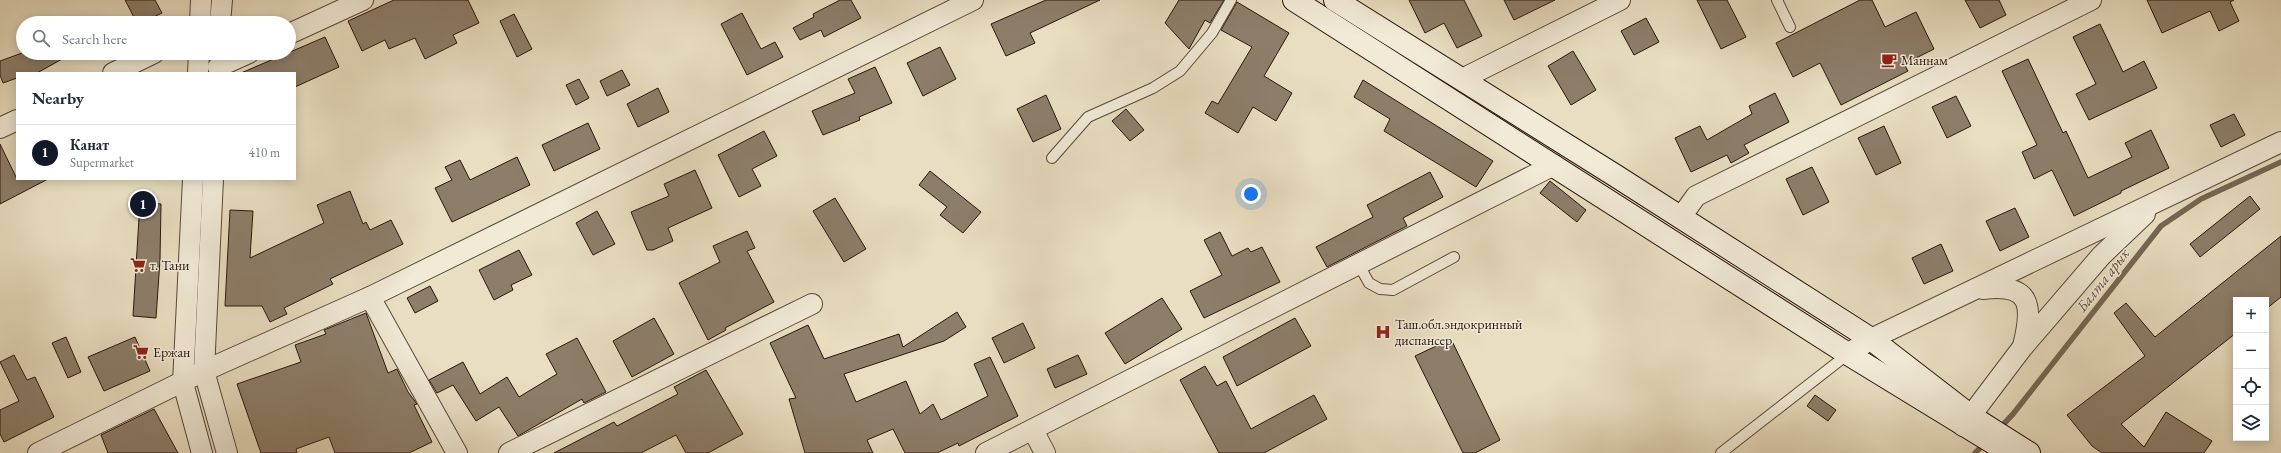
<!DOCTYPE html>
<html lang="en">
<head>
<meta charset="utf-8">
<style>
	body { margin:0; font-family:"EB Garamond",serif; background:#f6f6f7; color:#1f2937 }
	.controls { position:absolute; right:12px; bottom:12px; display:grid; overflow:hidden; border-radius:0px; box-shadow:0 2px 10px #0003 }
	.controls button { width:36px; height:36px; display:grid; place-items:center; padding:0; border:0; border-bottom:1px solid #e0e1e3; background:#fff; color:#1f2937; font:20px sans-serif }
	.you { position:absolute; left:1251px; top:194px; width:14px; height:14px; margin:-10px; border:3px solid #fff; border-radius:50%; background:#1a73e8; box-shadow:0 0 0 6px #1a73e833 }
	.badge { display:grid; place-items:center; width:26px; height:26px; border-radius:50%; background:#111827; color:#fff; font-size:13px; font-weight:700 }
	.pin { position:absolute; translate:-50% -50%; border:2px solid #fff; box-shadow:0 1px 4px #0006 }
	.list { margin:0; padding:0; list-style:none }
	h2 { display:flex; justify-content:space-between; align-items:center; height:52px; margin:0; padding:0 16px; font-size:17px }
	h2 small { font-size:13px; font-weight:400; color:#747a83 }
	.list li { display:grid; grid-template-columns:26px 1fr auto; gap:12px; align-items:center; box-sizing:border-box; height:56px; padding:0 16px; border-top:1px solid #e0e1e3 }
	.list b { display:block; font-size:15px; white-space:nowrap }
	.list p { margin:0; font-size:13px; white-space:nowrap; color:#747a83 }
	.list em { font-size:13px; font-style:normal; color:#747a83 }
	.icon { flex:none; width:22px; height:22px; fill:none; stroke:currentColor; stroke-width:2; stroke-linecap:round; stroke-linejoin:round }
	.map { position:relative; flex:none; width:2281px; height:453px; overflow:hidden }
	.search { position:absolute; background:#fff; box-shadow:0 2px 10px #0003; left:16px; top:16px; width:280px; height:44px; display:flex; align-items:center; gap:10px; box-sizing:border-box; padding:0 14px; border-radius:22px; color:#747a83; font-size:15px }
	.panel { position:absolute; background:#fff; box-shadow:0 2px 10px #0003; left:16px; top:72px; width:280px; height:108px; border-radius:0px }
	.map>svg:first-child { display:block }
	.lines { fill:none; stroke-linecap:round; stroke-linejoin:round }
	.stream { stroke:#756653; stroke-width:5.5 }
	.building { fill:#8d7e6a; stroke:#29170c }
	.lane-casing { stroke:#594939; stroke-width:12 }
	.street-casing { stroke:#594939; stroke-width:22 }
	.secondary-casing { stroke:#29170c; stroke-width:24 }
	.lane { stroke:#f1ead7; stroke-width:10 }
	.street { stroke:#f1ead7; stroke-width:20 }
	.secondary { stroke:#f1ead7; stroke-width:22 }
	.labels { text-anchor:middle; stroke-width:3; stroke-linejoin:round; paint-order:stroke }
	.poi-label { font-size:14px; fill:#29170c; stroke:#f1ead7; text-anchor:start }
	.water-label { font-size:15px; font-style:italic; fill:#5c4b3c; stroke:#f1ead7 }
</style>
</head>
<body>
<div class="map">
<svg width="2281" height="453" viewBox="0 0 2281 453">
	<rect width="100%" height="100%" fill="#e9dec1"/>
	<filter id="stains"><feTurbulence type="fractalNoise" baseFrequency=".005" numOctaves="4"/><feColorMatrix values="0 0 0 0 .2 0 0 0 0 .09 0 0 0 0 .02 0 0 0 .5 -.17"/></filter>
	<radialGradient id="worn" r=".72"><stop offset=".6" stop-color="#630" stop-opacity="0"/><stop offset="1" stop-color="#630" stop-opacity=".3"/></radialGradient>
	<g class="lines">
		<!-- stream -->
		<g class="stream">
			<polyline points="1999,429 2013,414 2161,226 2201,199 2281,162"/>
			<polyline points="1975,453 1985,443"/>
		</g>
	</g>
	<!-- building -->
	<g class="building">
		<polygon points="125,0 155,0 162,13 141,23 137,23"/>
		<polygon points="394,0 468,0 479,23 453,35 457,43 425,59 415,38 389,49 385,40 362,51 348,21"/>
		<polygon points="840,0 851,0 861,18 824,37 821,30 800,40 793,28 814,17 813,14"/>
		<polygon points="1046,0 1100,0 1030,33 1035,43 1006,56 991,24"/>
		<polygon points="1179,0 1224,0 1210,23 1205,20 1189,49 1165,23"/>
		<polygon points="1409,0 1464,0 1482,36 1457,48 1444,23 1425,33"/>
		<polygon points="1504,0 1555,0 1514,20"/>
		<polygon points="1697,0 1727,0 1746,37 1721,49"/>
		<polygon points="1860,0 1872,0 1885,27 1916,12 1934,49 1904,64 1908,71 1841,105 1820,63 1793,77 1776,43"/>
		<polygon points="1965,0 1999,0 2006,15 1980,28"/>
		<polygon points="2147,0 2234,0 2230,2 2239,21 2219,31 2210,11 2162,33"/>
		<polygon points="1237,2 1289,33 1264,76 1292,93 1276,121 1253,107 1238,133 1205,113 1212,101 1218,104 1252,47 1221,30"/>
		<polygon points="742,13 761,49 775,42 783,57 747,75 721,24"/>
		<polygon points="514,14 532,49 517,57 500,21"/>
		<polygon points="1646,18 1659,42 1634,55 1621,31"/>
		<polygon points="2100,24 2123,72 2144,61 2157,88 2089,120 2076,94 2096,84 2073,37"/>
		<polygon points="325,37 339,67 295,87 295,73 241,73"/>
		<polygon points="940,47 956,79 923,96 907,63"/>
		<polygon points="1573,51 1596,90 1571,105 1548,66"/>
		<polygon points="22,53 73,53 37,73 17,73 17,78 3,83 0,75 0,61"/>
		<polygon points="2028,59 2063,133 2066,131 2088,178 2132,157 2125,143 2151,130 2169,168 2121,191 2121,193 2074,216 2052,170 2034,179 2022,152 2037,145 2002,71"/>
		<polygon points="875,67 892,103 859,117 860,120 823,135 812,111 855,93 848,79"/>
		<polygon points="622,70 630,85 607,96 600,81"/>
		<polygon points="579,79 589,98 576,105 566,85"/>
		<polygon points="1363,80 1493,161 1476,187 1384,131 1390,119 1354,97"/>
		<polygon points="658,88 669,112 638,127 627,104"/>
		<polygon points="1775,93 1789,122 1744,145 1749,153 1731,163 1727,155 1691,172 1675,138 1700,126 1707,140 1752,114 1749,106"/>
		<polygon points="1046,95 1061,129 1033,142 1017,109"/>
		<polygon points="1956,96 1971,126 1947,138 1932,107"/>
		<polygon points="1126,109 1144,130 1130,141 1112,121"/>
		<polygon points="2234,114 2245,135 2221,147 2210,125"/>
		<polygon points="588,123 600,149 554,171 542,145"/>
		<polygon points="1884,126 1901,163 1876,175 1858,138"/>
		<polygon points="764,131 777,156 752,169 761,186 739,197 718,155"/>
		<polygon points="0,144 17,179 48,179 0,204"/>
		<polygon points="517,157 530,185 452,222 435,188 452,180 445,167 460,160 470,180"/>
		<polygon points="1812,167 1829,202 1803,215 1786,179"/>
		<polygon points="695,170 712,208 668,228 673,241 653,250 647,250 631,212 669,196 664,184"/>
		<polygon points="930,171 981,212 963,233 940,215 947,207 919,185"/>
		<polygon points="1430,172 1443,197 1403,218 1407,226 1327,267 1316,247 1373,217 1367,205"/>
		<polygon points="1550,181 1586,210 1577,222 1540,193"/>
		<polygon points="350,191 363,224 366,222 370,230 391,220 403,244 330,279 333,284 284,308 287,314 270,322 262,306 225,306 230,210 253,211 250,258 324,223 317,205"/>
		<polygon points="2250,196 2260,209 2200,257 2190,244"/>
		<polygon points="835,198 866,249 844,262 813,211"/>
		<polygon points="140,202 161,204 160,260 156,318 133,316"/>
		<polygon points="2015,208 2029,237 2000,251 1986,221"/>
		<polygon points="597,211 615,244 593,255 576,223"/>
		<polygon points="747,231 755,248 747,251 774,302 725,328 726,330 708,340 679,283 720,262 713,246"/>
		<polygon points="1220,232 1232,256 1248,248 1251,252 1262,247 1280,282 1204,318 1190,291 1222,275 1204,240"/>
		<polygon points="2281,236 2281,297 2266,309 2266,300 2236,300 2236,333 2121,424 2144,447 2166,412 2212,441 2204,453 2102,453 2092,446 2067,415 2145,356 2114,313 2126,303 2155,337"/>
		<polygon points="1941,244 1953,271 1924,284 1912,258"/>
		<polygon points="519,250 532,275 511,285 513,290 494,300 479,270"/>
		<polygon points="430,286 438,301 415,313 407,298"/>
		<polygon points="1162,298 1182,329 1125,364 1105,333"/>
		<polygon points="957,312 966,327 944,341 844,374 856,402 906,381 920,414 933,404 941,420 988,396 974,364 990,357 1018,416 959,446 958,443 937,453 905,453 893,429 867,440 873,453 805,453 789,399 796,398 770,343 808,325 824,359 899,334 903,347"/>
		<polygon points="366,313 388,373 397,369 408,392 417,404 414,405 432,442 409,453 335,453 329,437 296,449 297,453 261,453 237,384 301,362 295,345 326,334 324,330"/>
		<polygon points="654,318 674,354 632,377 613,341"/>
		<polygon points="1295,318 1311,346 1237,386 1223,357"/>
		<polygon points="1023,323 1035,348 1004,363 992,338"/>
		<polygon points="66,337 81,372 68,378 52,343"/>
		<polygon points="135,337 150,371 104,391 88,357"/>
		<polygon points="577,338 606,392 584,403 582,399 518,436 499,407 476,421 453,385 437,393 429,380 463,362 480,394 507,377 519,397 557,374 546,354"/>
		<polygon points="1451,339 1500,440 1475,453 1463,453 1415,356"/>
		<polygon points="14,355 27,380 35,377 54,417 4,442 0,434 0,410 19,401 0,362"/>
		<polygon points="1078,355 1087,374 1055,388 1047,369"/>
		<polygon points="1205,366 1217,386 1226,381 1251,429 1314,395 1327,419 1264,453 1219,453 1180,380"/>
		<polygon points="706,370 743,434 708,453 686,453 676,435 641,453 554,453 614,422 617,426 678,394 674,387"/>
		<polygon points="1815,395 1836,410 1828,421 1807,406"/>
		<polygon points="154,409 178,453 108,453 101,435"/>
	</g>
	<g class="lines">
		<defs>
			<g id="lane">
				<polyline points="1777,0 1790,27"/>
				<polyline points="1052,158 1088,117 1153,88 1180,71 1212,33 1231,0"/>
				<polyline points="1359,265 1369,283 1380,289 1393,290 1454,257"/>
				<polyline points="1721,453 1848,354"/>
			</g>
			<g id="street">
				<polyline points="200,23 201,0"/>
				<polyline points="220,23 222,0"/>
				<polyline points="289,34 363,0"/>
				<polyline points="218,67 249,53"/>
				<polyline points="113,73 154,53"/>
				<polyline points="198,73 199,53"/>
				<polyline points="1462,79 1620,0"/>
				<polyline points="0,128 17,120"/>
				<polyline points="193,179 183,383 202,453"/>
				<polyline points="213,179 204,371 227,453"/>
				<polyline points="1681,217 1696,196 2091,0"/>
				<path d="M1983 289C2032 283 2033 306 2023 346"/>
				<polyline points="370,297 457,453"/>
				<polyline points="1848,354 1871,339 2281,142"/>
				<polyline points="1963,426 2022,348 2101,256 2145,214"/>
				<polyline points="1033,430 1045,453"/>
				<polyline points="38,453 204,371 370,297 973,0"/>
				<polyline points="509,453 812,304"/>
				<polyline points="986,453 1554,165"/>
			</g>
			<g id="secondary">
				<polyline points="1294,0 1848,354 2010,453"/>
				<polyline points="1335,0 1616,176 1871,339 1972,417 2029,453"/>
			</g>
		</defs>
		<!-- lane casing -->
		<use href="#lane" class="lane-casing"/>
		<!-- street casing -->
		<use href="#street" class="street-casing"/>
		<!-- secondary casing -->
		<use href="#secondary" class="secondary-casing"/>
		<!-- lane -->
		<use href="#lane" class="lane"/>
		<!-- street -->
		<use href="#street" class="street"/>
		<!-- secondary -->
		<use href="#secondary" class="secondary"/>
	</g>
	<!-- icons -->
	<defs>
		<symbol id="cafe-bare" viewBox="-9 -9 18 18"><path d="M-5.5-4.5H6V0H3Q3 3.5 0 3.5H-2.5Q-5.5 3.5-5.5 0ZM3-3.2v2h1.7v-2ZM-6 4.5H4V6H-6Z" fill="#8f2418" stroke="#f1ead7" stroke-width="2.5" paint-order="stroke"/></symbol>
		<symbol id="supermarket-bare" viewBox="-9 -9 18 18"><path d="M-6-5.5h2.5l.6 2H6L4.5 2H-2.5L-4.4-4H-6ZM-1.5 3.2a1.3 1.3 0 1 0 .1 0ZM3 3.2a1.3 1.3 0 1 0 .1 0Z" fill="#8f2418" stroke="#f1ead7" stroke-width="2.5" paint-order="stroke"/></symbol>
		<symbol id="hospital-bare" viewBox="-9 -9 18 18"><path d="M-5-5h3v3.5h4V-5h3V5h-3V1.5h-4V5h-3Z" fill="#8f2418" stroke="#f1ead7" stroke-width="2.5" paint-order="stroke"/></symbol>
	</defs>
	<g fill-rule="evenodd">
		<use href="#cafe-bare" x="1878" y="49" width="22" height="22"/>
		<use href="#supermarket-bare" x="127" y="254" width="22" height="22"/>
		<use href="#hospital-bare" x="1372" y="321" width="22" height="22"/>
		<use href="#supermarket-bare" x="130" y="341" width="22" height="22"/>
	</g>
	<g class="labels">
		<!-- poi labels -->
		<g class="poi-label">
			<text x="1901" y="65">Маннам</text>
			<text x="150" y="270">т. Тани</text>
			<text x="1395" y="329">Таш.обл.эндокринный<tspan x="1395" dy="16">диспансер</tspan></text>
			<text x="153" y="357">Ержан</text>
		</g>
		<!-- water labels -->
		<g class="water-label">
			<text transform="translate(2103 280) rotate(-52)" y="5">Балта арык</text>
		</g>
	</g>
	<rect width="100%" height="100%" filter="url(#stains)"/>
	<rect width="100%" height="100%" fill="url(#worn)"/>
</svg>
<div class="controls">
<button>+</button>
<button>−</button>
<button><svg class="icon" aria-label="locate" viewBox="0 0 24 24"><circle cx="12" cy="12" r="6"/><path d="M12 2v4M12 18v4M2 12h4M18 12h4"/></svg></button>
<button><svg class="icon" aria-label="layers" viewBox="0 0 24 24"><path d="M12 4l9 5-9 5-9-5zM3 14l9 5 9-5"/></svg></button>
</div>
<div class="you"></div>
<div class="pin badge" style="left:143px;top:204px">1</div>
<div class="search"><svg class="icon" aria-label="search" viewBox="0 0 24 24"><circle cx="10" cy="10" r="6"/><path d="M15 15l6 6"/></svg>Search here</div>
<section class="panel">
<h2>Nearby<small></small></h2>
<ul class="list">
<li><span class="badge">1</span><div><b>Канат</b><p>Supermarket</p></div><em>410 m</em></li>
</ul>
</section>
</div>
</body>
</html>
